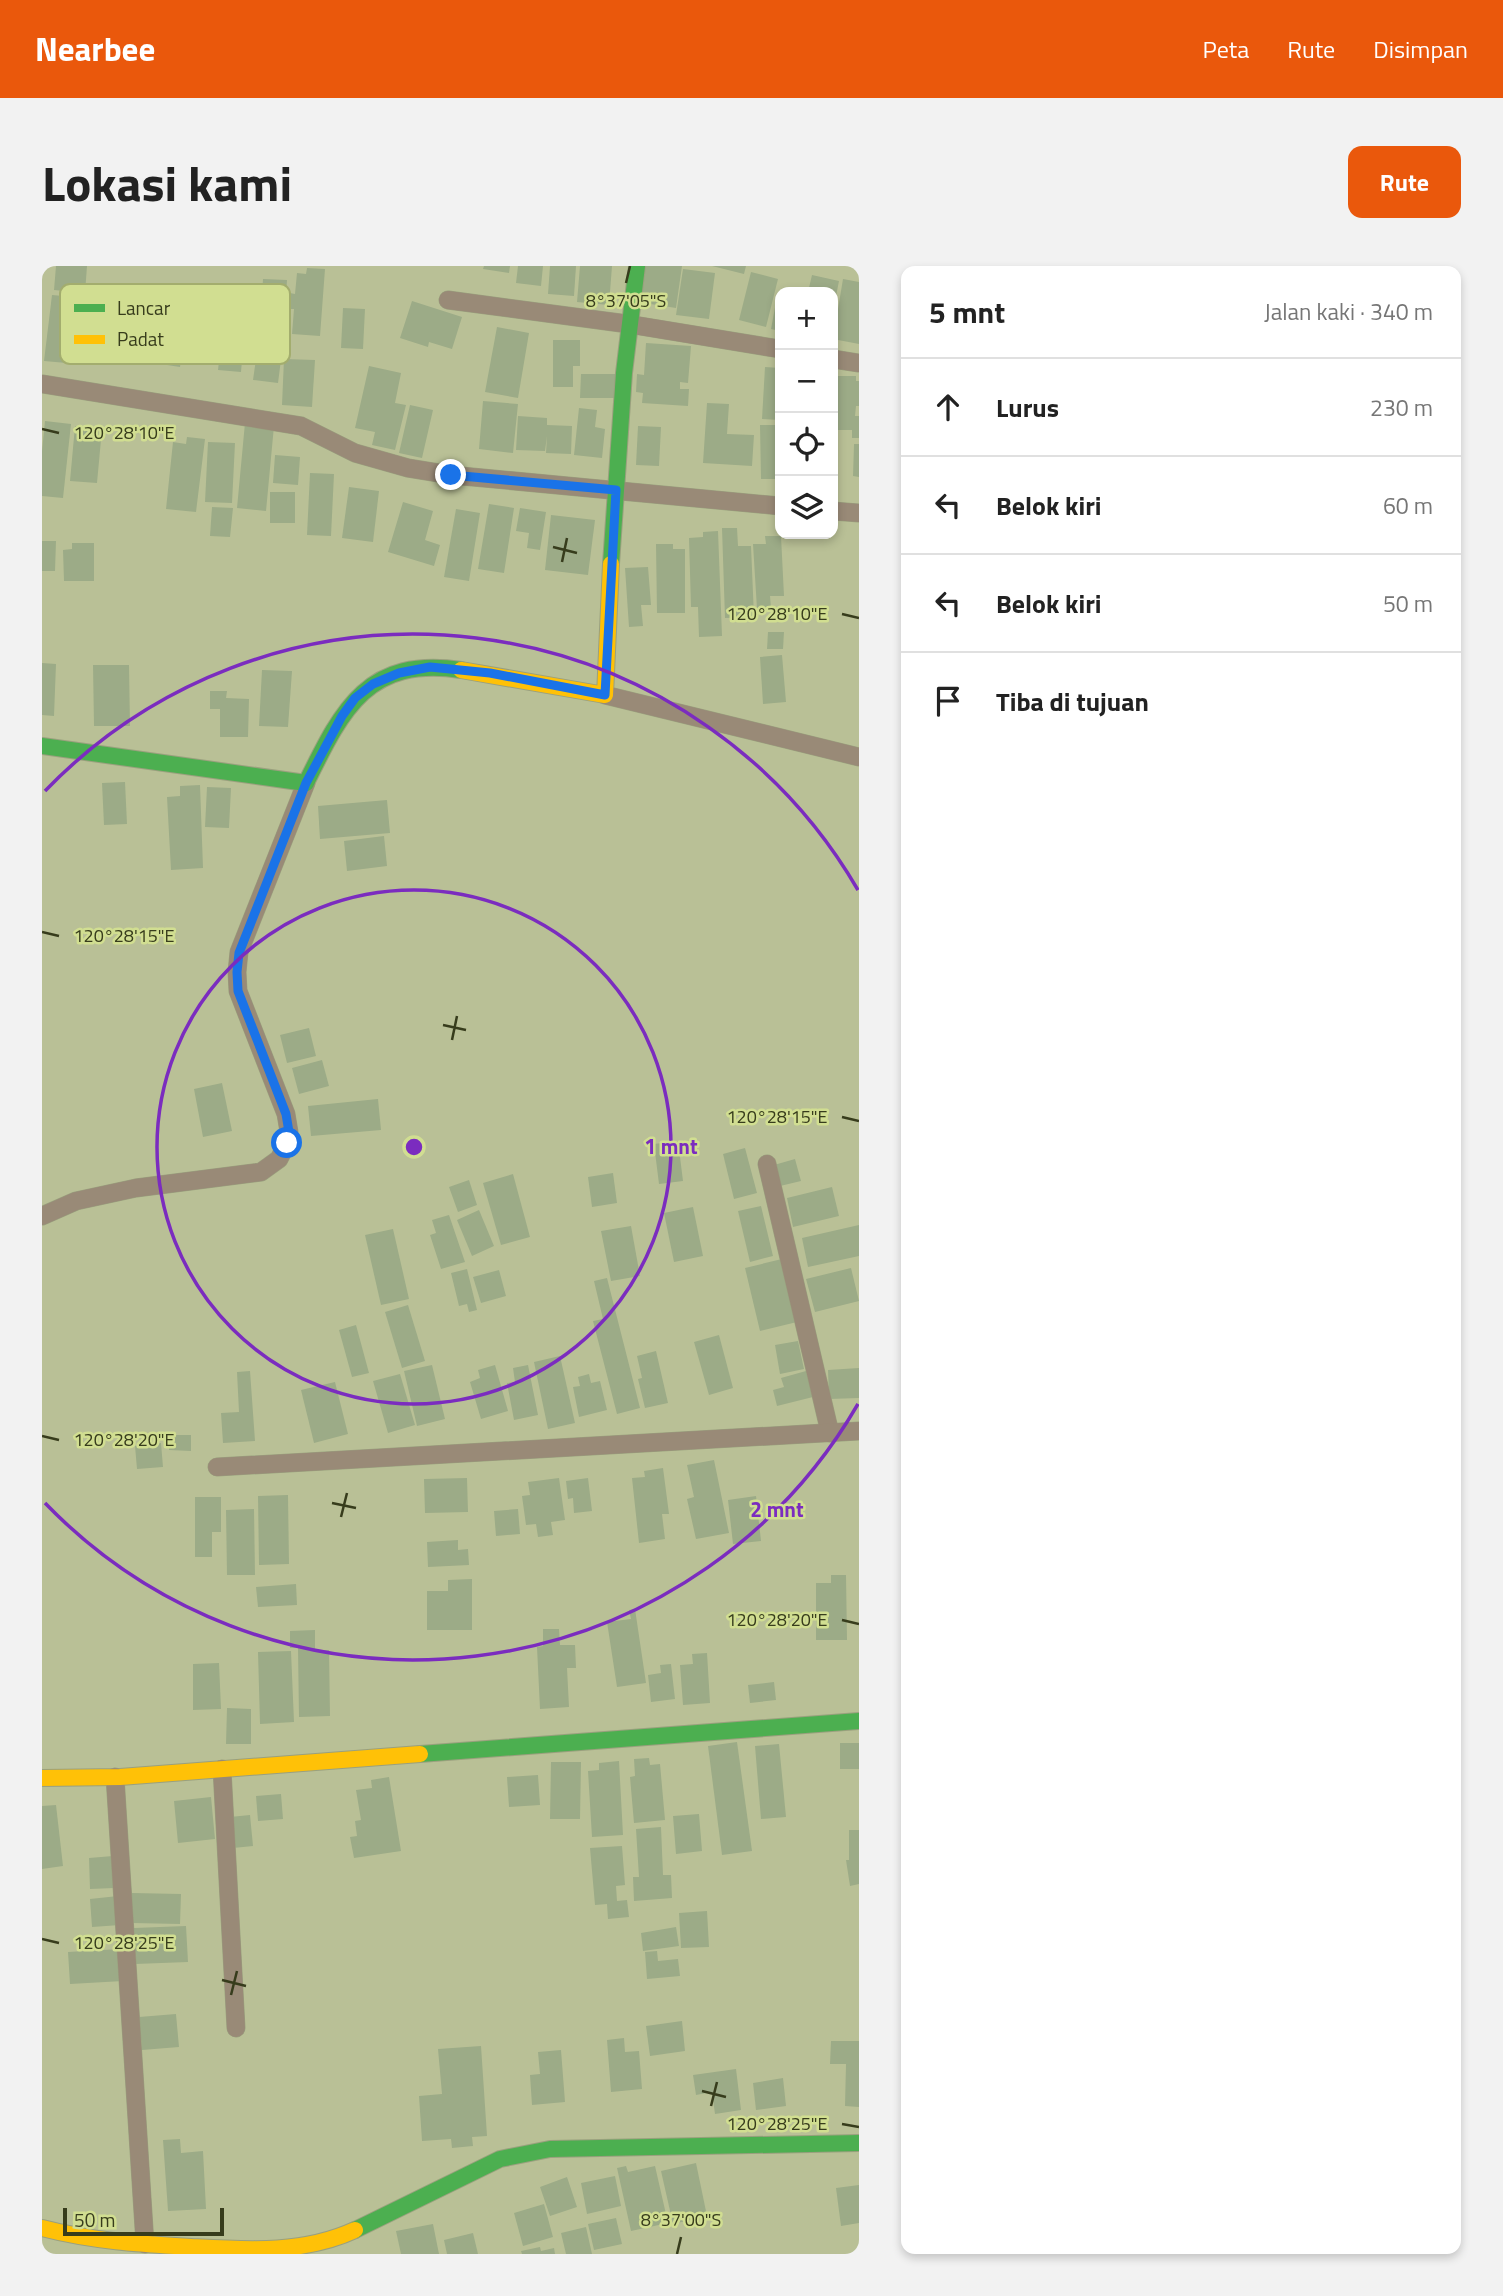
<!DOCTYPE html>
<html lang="id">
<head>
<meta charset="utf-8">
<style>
	body { margin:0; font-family:"Titillium Web",sans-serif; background:#f2f2f2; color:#222 }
	.controls { position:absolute; right:21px; top:21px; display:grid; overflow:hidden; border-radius:14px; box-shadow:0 4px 10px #0003 }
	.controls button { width:63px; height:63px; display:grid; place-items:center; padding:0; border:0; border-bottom:2px solid #e0e0e0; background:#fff; color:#222; font:35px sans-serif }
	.scale { position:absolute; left:21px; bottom:18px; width:161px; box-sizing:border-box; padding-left:7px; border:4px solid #373c1c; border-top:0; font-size:19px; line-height:24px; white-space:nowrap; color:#373c1c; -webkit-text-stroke:5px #d1de91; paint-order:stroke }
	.stop { position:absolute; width:21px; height:21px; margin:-16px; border:5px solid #1a73e8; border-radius:50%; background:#fff }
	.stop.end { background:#1a73e8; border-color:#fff; box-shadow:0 2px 7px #0008 }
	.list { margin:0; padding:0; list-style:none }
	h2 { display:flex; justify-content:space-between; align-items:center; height:91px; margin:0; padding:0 28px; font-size:30px }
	h2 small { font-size:23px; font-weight:400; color:#767676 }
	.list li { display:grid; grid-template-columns:46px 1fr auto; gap:21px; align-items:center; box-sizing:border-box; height:98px; padding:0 28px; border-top:2px solid #e0e0e0 }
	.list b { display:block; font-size:26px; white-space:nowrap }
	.list em { font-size:23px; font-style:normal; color:#767676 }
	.icon { flex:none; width:38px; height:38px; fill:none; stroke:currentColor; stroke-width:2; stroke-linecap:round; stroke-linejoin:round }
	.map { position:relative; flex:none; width:817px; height:1988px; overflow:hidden; border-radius:14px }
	header { display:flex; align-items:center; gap:42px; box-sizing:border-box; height:98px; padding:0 35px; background:#ea580c; color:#fff }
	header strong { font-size:33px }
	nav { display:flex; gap:38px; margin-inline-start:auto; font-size:24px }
	.intro { display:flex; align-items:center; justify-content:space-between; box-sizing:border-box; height:168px; padding:0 42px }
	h1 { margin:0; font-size:49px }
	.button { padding:18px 32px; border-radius:14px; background:#ea580c; color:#fff; font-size:24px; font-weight:700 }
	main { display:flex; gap:42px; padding:0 42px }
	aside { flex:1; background:#fff; border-radius:14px; box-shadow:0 4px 10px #0003 }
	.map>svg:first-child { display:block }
	.building { fill:#9cab87 }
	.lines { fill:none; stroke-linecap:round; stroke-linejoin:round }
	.street-casing { stroke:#9aa07e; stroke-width:19 }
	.fast-casing { stroke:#9aa07e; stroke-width:18 }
	.slow-casing { stroke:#9aa07e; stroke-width:18 }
	.street { stroke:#998a77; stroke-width:18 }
	.fast { stroke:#4caf50; stroke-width:16 }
	.slow { stroke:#ffc107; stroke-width:16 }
	.route { stroke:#1a73e8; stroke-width:9 }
	.ticks { fill:none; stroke:#373c1c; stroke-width:2.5 }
	.ring { fill:none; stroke:#7b2cbf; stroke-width:3.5 }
	.key { fill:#d1de91; stroke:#a3ad6e; stroke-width:2 }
	.key-label { font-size:19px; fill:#373c1c }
	.ticks-label { font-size:18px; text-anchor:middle; fill:#373c1c; stroke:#d1de91; stroke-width:5; stroke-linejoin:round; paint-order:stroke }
	.centre { fill:#7b2cbf; stroke:#d1de91; stroke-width:3.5 }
	.ring-label { font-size:21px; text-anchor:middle; font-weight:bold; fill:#7b2cbf; stroke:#d1de91; stroke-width:5; stroke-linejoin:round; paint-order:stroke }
</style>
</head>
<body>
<header>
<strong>Nearbee</strong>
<nav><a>Peta</a><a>Rute</a><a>Disimpan</a></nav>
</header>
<div class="intro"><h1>Lokasi kami</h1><a class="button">Rute</a></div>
<main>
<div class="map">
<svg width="817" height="1988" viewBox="0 0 817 1988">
	<rect width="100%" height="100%" fill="#b9c096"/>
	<!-- building -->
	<g class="building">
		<polygon points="14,0 45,0 43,27 12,24"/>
		<polygon points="442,0 468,0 467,7 441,3"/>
		<polygon points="476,0 501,0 499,20 474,17"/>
		<polygon points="508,0 534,0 532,30 506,28"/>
		<polygon points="538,0 570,0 567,39 535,36"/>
		<polygon points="602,0 640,0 634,42 596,36"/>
		<polygon points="670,0 704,0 702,8"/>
		<polygon points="265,2 283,3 278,70 250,68 252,43 247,43 248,27 253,28 255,7 264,8"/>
		<polygon points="641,3 673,7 667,53 634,49"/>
		<polygon points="709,6 736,13 724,61 697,54"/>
		<polygon points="770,9 797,15 792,40 791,26 766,26"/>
		<polygon points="221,13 245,14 243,48 219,46"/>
		<polygon points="801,13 817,16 817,78 791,73"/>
		<polygon points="10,29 44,32 36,98 2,95"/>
		<polygon points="735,31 738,32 738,65 729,63"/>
		<polygon points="370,35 420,51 410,83 387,76 386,81 358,72"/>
		<polygon points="124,36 147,40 138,101 106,96 112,58 120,60"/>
		<polygon points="301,42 323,43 321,83 299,82"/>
		<polygon points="455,61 487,67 476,132 443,126"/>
		<polygon points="180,69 202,71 199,106 176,104"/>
		<polygon points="511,74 538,74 538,100 531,100 531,121 511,121"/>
		<polygon points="223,76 241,78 236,117 211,114 215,86 221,87"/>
		<polygon points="604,77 649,80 646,117 638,116 638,123 647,123 646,140 600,137 601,127 594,126 595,108 602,109"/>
		<polygon points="242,93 273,94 270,141 240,139"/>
		<polygon points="327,100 359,107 353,137 364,139 353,184 330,179 333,166 313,162"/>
		<polygon points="723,101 738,102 738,154 720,153"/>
		<polygon points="539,108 573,108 573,132 538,132"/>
		<polygon points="791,110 814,110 814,115 817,115 817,140 814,140 813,150 817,150 817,172 810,172 810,164 793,164"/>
		<polygon points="441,135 476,138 471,187 437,183"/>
		<polygon points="665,137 687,138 685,168 712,169 710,200 661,197"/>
		<polygon points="368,139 391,144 380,192 357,187"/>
		<polygon points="537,142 555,144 553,161 563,163 560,192 532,189"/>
		<polygon points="476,150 505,152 505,159 530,160 529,188 504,187 505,170 503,185 474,184"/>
		<polygon points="3,155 29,158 21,232 0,230 0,185"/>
		<polygon points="203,157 232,160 224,245 195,242"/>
		<polygon points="718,159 738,159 738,213 719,213"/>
		<polygon points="33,160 60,163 55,217 28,215"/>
		<polygon points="596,160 619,161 617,200 594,199"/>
		<polygon points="145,171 163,173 154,246 124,243 131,176 144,178"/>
		<polygon points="166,176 193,177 190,237 163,236"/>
		<polygon points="812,178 817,178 817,211 811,210"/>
		<polygon points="233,189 258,191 256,219 231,217"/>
		<polygon points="268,207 292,208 289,270 265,269"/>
		<polygon points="307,221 337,225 331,276 300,272"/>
		<rect x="228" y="226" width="25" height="31"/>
		<polygon points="361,236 391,245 383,274 398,279 392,300 346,286"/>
		<polygon points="447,238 472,242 462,307 436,303"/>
		<polygon points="170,241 191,242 188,271 168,270"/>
		<polygon points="478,242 504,246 498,284 485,282 487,267 474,265"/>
		<polygon points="414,243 438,247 427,315 402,311"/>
		<polygon points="509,249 553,254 546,309 503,304"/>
		<polygon points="680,262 695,262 696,280 709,280 712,351 683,352"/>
		<polygon points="676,265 680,370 657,371 656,341 649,341 647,272 661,271 661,266"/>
		<polygon points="723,270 739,270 742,330 728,330 729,342 715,343 711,278 724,278"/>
		<polygon points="0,275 14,275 13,305 0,305"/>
		<polygon points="30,277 52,277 52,315 22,315 21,284 30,283"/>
		<polygon points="614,278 631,278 631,283 643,283 643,347 615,347"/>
		<polygon points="606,301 609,339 599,339 601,360 587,361 583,302"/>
		<polygon points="726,366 742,366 741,383 725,383"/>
		<polygon points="740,389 744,436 721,438 718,391"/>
		<polygon points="0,397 14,398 12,450 0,449"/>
		<polygon points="51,399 87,399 88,460 52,460"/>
		<polygon points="220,404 250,405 246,461 217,460"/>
		<polygon points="168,425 185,425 184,432 207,433 206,471 178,471 178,443 168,443"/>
		<polygon points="83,516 85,558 62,559 60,517"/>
		<polygon points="158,519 161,602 129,604 125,531 138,530 138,520"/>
		<polygon points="165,521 189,522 187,562 163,561"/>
		<polygon points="345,534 348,567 278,573 276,540"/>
		<polygon points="342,570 345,600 305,605 302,575"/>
		<polygon points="267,762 274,790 245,797 238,769"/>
		<polygon points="280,794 287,820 257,828 250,802"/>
		<polygon points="180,817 190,865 161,871 152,823"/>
		<polygon points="336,833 339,864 269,870 266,840"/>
		<polygon points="636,875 641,915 617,918 612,878"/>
		<polygon points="703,882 715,927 692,933 681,888"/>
		<polygon points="753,893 759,915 738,920 732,899"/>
		<polygon points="571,907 575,937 550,941 546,911"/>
		<polygon points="471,908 488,971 459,979 441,917"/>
		<polygon points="427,914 435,939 416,946 407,921"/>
		<polygon points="790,921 797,950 751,961 745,932"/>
		<polygon points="719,940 731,990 708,996 696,945"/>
		<polygon points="651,941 661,990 632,996 622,947"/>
		<polygon points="437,944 452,980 430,990 415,954"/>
		<polygon points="407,949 423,996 399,1003 388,969 394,967 390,954"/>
		<polygon points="817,959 817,990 766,1001 760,972"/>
		<polygon points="589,960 598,1010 569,1015 559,965"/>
		<polygon points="351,963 367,1033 339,1039 323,969"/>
		<polygon points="740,993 755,1056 718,1065 703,1002"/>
		<polygon points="809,1002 817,1035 773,1046 764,1013"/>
		<polygon points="425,1003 435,1044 427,1046 425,1038 417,1040 409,1007"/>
		<polygon points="457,1004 464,1030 439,1037 431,1011"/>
		<polygon points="565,1012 598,1142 575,1148 551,1055 561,1053 552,1015"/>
		<polygon points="366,1039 383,1095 360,1102 343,1046"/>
		<polygon points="314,1059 327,1107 310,1111 297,1064"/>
		<polygon points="677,1069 691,1122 667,1129 652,1076"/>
		<polygon points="756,1075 762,1103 738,1108 733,1079"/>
		<polygon points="614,1085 626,1137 603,1142 596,1113 600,1112 595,1090"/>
		<polygon points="518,1090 533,1157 506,1163 492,1096"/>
		<polygon points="390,1099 403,1153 375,1160 362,1105"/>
		<polygon points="453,1099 466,1145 439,1153 428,1116 438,1112 436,1104"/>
		<polygon points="486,1099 496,1149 472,1154 465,1117 473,1116 471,1102"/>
		<polygon points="817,1102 817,1132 787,1133 786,1104"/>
		<polygon points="208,1105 213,1175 181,1177 179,1147 197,1146 195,1106"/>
		<polygon points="764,1105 771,1131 735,1140 731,1124 742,1121 739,1112"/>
		<polygon points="358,1108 373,1159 346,1167 331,1115"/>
		<polygon points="547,1108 549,1117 558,1115 565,1144 537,1151 531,1121 538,1120 536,1111"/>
		<polygon points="293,1116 306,1168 272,1177 259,1124"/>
		<polygon points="128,1169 149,1169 149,1185 127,1184"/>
		<polygon points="119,1177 121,1201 95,1203 93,1180"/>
		<polygon points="672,1194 687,1267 654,1273 645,1233 652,1231 645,1199"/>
		<polygon points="621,1202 627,1248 620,1248 623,1273 597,1277 590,1212 603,1211 602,1205"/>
		<polygon points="425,1212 426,1246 383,1247 382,1213"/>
		<polygon points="517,1212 523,1254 509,1256 511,1269 496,1271 494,1258 484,1259 480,1230 488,1229 486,1216"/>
		<polygon points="546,1212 550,1245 532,1247 531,1232 526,1233 524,1215"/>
		<polygon points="246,1229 247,1298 217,1299 216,1230"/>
		<polygon points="714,1230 719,1275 691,1278 686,1234"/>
		<polygon points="153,1231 179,1231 179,1266 170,1266 170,1291 153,1291"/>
		<polygon points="212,1243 213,1309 185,1309 184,1244"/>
		<polygon points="476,1243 478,1268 454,1270 452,1245"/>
		<polygon points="416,1274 416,1284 426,1283 427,1299 386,1301 385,1276"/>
		<polygon points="789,1309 804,1309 805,1374 774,1374 774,1317 789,1317"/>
		<polygon points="430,1313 430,1364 385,1364 385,1325 406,1325 406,1314"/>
		<polygon points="254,1318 255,1339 216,1341 214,1321"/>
		<polygon points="593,1343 604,1417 575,1421 565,1356 589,1353 587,1344"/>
		<polygon points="501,1363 517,1363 518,1379 533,1379 534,1402 525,1402 527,1441 498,1443 495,1381 501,1380"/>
		<polygon points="273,1364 273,1384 287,1384 288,1450 257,1451 256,1382 248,1382 248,1365"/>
		<polygon points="249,1385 252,1456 218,1458 216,1386"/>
		<polygon points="665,1387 668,1437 641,1439 638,1399 651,1398 650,1388"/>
		<polygon points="177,1397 179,1443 151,1444 151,1398"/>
		<polygon points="629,1398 633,1433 609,1436 606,1409 619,1407 618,1399"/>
		<polygon points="732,1416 734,1434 708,1437 706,1419"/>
		<polygon points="185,1442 209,1443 209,1478 184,1478"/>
		<polygon points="695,1476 710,1585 680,1589 666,1480"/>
		<rect x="798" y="1477" width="19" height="26"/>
		<polygon points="737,1478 744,1551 719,1553 713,1480"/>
		<polygon points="607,1492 608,1499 618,1498 623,1554 592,1557 588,1511 593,1510 592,1493"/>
		<polygon points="577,1495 581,1569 550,1571 546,1505 557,1504 557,1497"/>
		<polygon points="509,1496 539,1496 538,1553 508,1553"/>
		<polygon points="496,1509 498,1539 467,1541 465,1511"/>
		<polygon points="347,1511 359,1585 312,1592 308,1571 315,1570 313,1555 319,1554 314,1524 330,1522 329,1514"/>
		<polygon points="239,1528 241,1553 216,1555 214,1530"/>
		<polygon points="169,1531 173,1573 136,1577 132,1535"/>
		<polygon points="14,1539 21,1600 0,1603 0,1540"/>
		<polygon points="657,1548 660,1585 634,1588 631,1550"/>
		<polygon points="208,1549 211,1580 191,1582 188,1551"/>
		<polygon points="619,1561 621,1609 629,1609 630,1632 592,1635 591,1611 597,1611 594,1563"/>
		<polygon points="807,1564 817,1564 817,1618 808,1620 804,1594 807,1594"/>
		<polygon points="580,1580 583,1619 574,1620 575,1635 585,1634 587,1651 566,1653 565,1638 553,1639 548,1582"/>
		<polygon points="71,1590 72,1622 48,1623 47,1592"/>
		<polygon points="90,1627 139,1628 138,1658 90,1657"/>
		<polygon points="76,1630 78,1659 50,1661 48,1633"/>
		<polygon points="665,1645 667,1681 639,1682 637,1647"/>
		<polygon points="144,1660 146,1696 93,1698 92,1662"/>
		<polygon points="634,1661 637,1680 601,1685 599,1667"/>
		<polygon points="78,1683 81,1715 28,1718 26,1686"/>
		<polygon points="615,1685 616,1695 636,1693 638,1710 605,1713 603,1686"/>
		<polygon points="134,1748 137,1781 100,1784 97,1751"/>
		<polygon points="640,1755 643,1785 608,1790 604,1760"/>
		<polygon points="582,1772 583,1786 597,1785 600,1823 569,1826 565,1774"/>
		<polygon points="789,1775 817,1775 817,1841 803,1840 804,1798 788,1798"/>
		<polygon points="439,1780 445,1870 430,1871 431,1880 410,1882 409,1873 380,1875 377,1830 400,1828 396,1783"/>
		<polygon points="519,1784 523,1836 490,1839 488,1809 498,1808 496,1786"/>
		<polygon points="694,1803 699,1844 673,1848 670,1826 654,1829 651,1809"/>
		<polygon points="741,1812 744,1840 714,1844 711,1817"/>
		<polygon points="138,1873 139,1887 161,1885 164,1943 126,1945 121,1874"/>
		<polygon points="654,1897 665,1950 631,1958 619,1905"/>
		<polygon points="584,1900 586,1906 613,1900 626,1957 589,1965 575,1902"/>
		<polygon points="573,1910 579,1940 545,1948 539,1917"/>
		<polygon points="525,1911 535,1941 508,1950 498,1921"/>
		<polygon points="817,1919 817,1957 799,1960 794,1922"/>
		<polygon points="502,1938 511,1971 481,1980 472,1947"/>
		<polygon points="574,1952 580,1978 552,1984 546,1958"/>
		<polygon points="391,1958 397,1988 359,1988 354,1965"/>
		<polygon points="544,1961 550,1988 524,1988 519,1967"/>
		<polygon points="431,1967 436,1988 405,1988 402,1974"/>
		<polygon points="498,1981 499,1985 512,1982 513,1988 480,1988 479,1985"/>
	</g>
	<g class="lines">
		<defs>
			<g id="street">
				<polyline points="406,34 586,58 738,83"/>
				<polyline points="791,93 817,97"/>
				<polyline points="0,118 259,160 313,187 366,202 409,209 738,240"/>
				<polyline points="791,245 817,247"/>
				<polyline points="563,429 817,491"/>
				<polyline points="725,898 788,1167"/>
				<polyline points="0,950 34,935 94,922 219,906 237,893 245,877 247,866 244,848 196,725 195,706 197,686 264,517"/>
				<polyline points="175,1201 817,1165"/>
				<polyline points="180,1503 194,1762"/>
				<polyline points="73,1511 103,1978"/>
			</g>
			<g id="fast">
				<polyline points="569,298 582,107 595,0"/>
				<path d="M0 480 264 517C300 444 325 390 419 404"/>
				<polyline points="378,1488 817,1455"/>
				<polyline points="313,1964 458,1893 508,1883 817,1877"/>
			</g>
			<g id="slow">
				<polyline points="419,404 563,429 569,298"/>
				<polyline points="0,1512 78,1511 378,1488"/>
				<path d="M0 1962C49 1975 99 1978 149 1981 205 1984 261 1988 313 1964"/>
			</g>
		</defs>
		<!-- street casing -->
		<use href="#street" class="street-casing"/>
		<!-- fast casing -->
		<use href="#fast" class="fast-casing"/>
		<!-- slow casing -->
		<use href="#slow" class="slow-casing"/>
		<!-- street -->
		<use href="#street" class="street"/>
		<!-- fast -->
		<use href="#fast" class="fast"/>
		<!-- slow -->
		<use href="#slow" class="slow"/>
	</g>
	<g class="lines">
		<!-- route -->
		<polyline class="route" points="245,877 247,866 244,848 196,725 195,706 197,687 264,517 300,450 313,432 331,418 357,407 388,401 448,407 563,429 574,224 409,209"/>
	</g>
	<!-- ticks -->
	<path class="ticks" d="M584 17 588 0M0 163 17 167M511 281 535 287M520 296 525 272M800 348 817 352M0 666 17 670M401 759 424 764M410 774 415 750M800 851 817 855M0 1170 17 1174M290 1237 314 1242M299 1251 305 1227M800 1354 817 1358M0 1673 17 1677M180 1714 204 1720M189 1729 195 1705M660 1825 684 1831M669 1840 675 1816M800 1858 817 1861M635 1988 639 1971"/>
	<!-- distance rings -->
	<g class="ring">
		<circle cx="372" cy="881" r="257"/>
		<path d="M816 1138A513 513 0 0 1 3 1237M3 525A513 513 0 0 1 816 624"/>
	</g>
	<!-- legend -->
	<rect x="18" y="18" width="230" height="80" rx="10" class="key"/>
	<rect x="32" y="38" width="31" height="8" fill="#4caf50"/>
	<rect x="32" y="69" width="31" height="9" fill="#ffc107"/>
	<g class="key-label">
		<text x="75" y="49">Lancar</text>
		<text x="75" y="80">Padat</text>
	</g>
	<g class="ticks-label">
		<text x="584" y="41">8°37'05"S</text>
		<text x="82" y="173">120°28'10"E</text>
		<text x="735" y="354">120°28'10"E</text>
		<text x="82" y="676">120°28'15"E</text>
		<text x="735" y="857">120°28'15"E</text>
		<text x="82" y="1180">120°28'20"E</text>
		<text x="735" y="1360">120°28'20"E</text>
		<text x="82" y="1683">120°28'25"E</text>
		<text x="735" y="1864">120°28'25"E</text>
		<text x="639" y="1960">8°37'00"S</text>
	</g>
	<circle cx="372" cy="881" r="10" class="centre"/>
	<g class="ring-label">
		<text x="629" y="888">1 mnt</text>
		<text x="735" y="1251">2 mnt</text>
	</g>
</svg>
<div class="controls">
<button>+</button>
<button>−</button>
<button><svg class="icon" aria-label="locate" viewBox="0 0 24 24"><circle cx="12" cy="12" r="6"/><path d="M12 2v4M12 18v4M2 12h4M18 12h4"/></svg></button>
<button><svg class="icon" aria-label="layers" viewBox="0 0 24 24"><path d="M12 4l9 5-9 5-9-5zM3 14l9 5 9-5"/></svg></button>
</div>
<div class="scale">50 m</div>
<div class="stop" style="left:245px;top:877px"></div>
<div class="stop end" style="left:409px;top:209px"></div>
</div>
<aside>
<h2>5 mnt<small>Jalan kaki · 340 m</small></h2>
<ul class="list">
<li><svg class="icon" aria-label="ahead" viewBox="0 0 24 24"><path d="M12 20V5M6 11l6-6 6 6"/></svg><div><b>Lurus</b></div><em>230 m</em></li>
<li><svg class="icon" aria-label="left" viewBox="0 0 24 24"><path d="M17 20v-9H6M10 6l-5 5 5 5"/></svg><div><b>Belok kiri</b></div><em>60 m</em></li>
<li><svg class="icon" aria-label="left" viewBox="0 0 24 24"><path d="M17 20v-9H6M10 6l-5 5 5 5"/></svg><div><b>Belok kiri</b></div><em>50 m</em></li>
<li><svg class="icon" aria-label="arrive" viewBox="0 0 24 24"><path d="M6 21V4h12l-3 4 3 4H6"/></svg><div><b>Tiba di tujuan</b></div></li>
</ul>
</aside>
</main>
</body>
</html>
